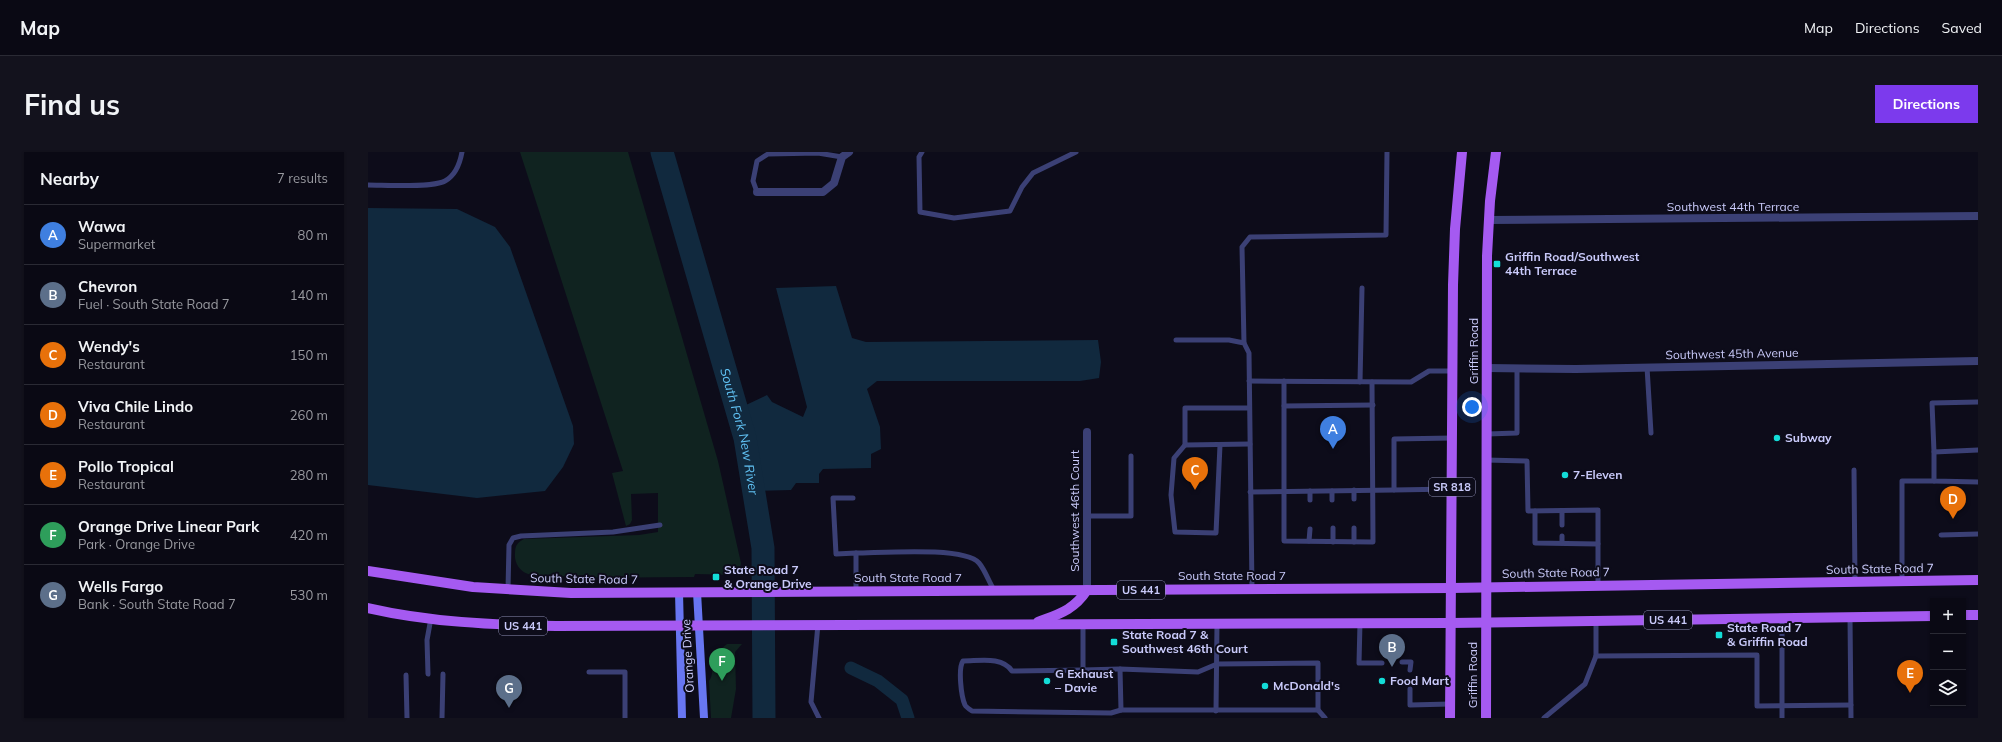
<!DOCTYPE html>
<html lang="en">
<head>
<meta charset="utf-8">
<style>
	body { margin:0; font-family:Mulish,sans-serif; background:#13121d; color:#f1f3f6 }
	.controls { position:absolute; right:12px; bottom:12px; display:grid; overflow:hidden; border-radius:0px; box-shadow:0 1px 3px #0004 }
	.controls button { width:36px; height:36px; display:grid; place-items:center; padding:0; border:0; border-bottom:1px solid #2a2a34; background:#0a0914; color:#f1f3f6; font:20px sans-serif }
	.you { position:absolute; left:1104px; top:255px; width:14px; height:14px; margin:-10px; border:3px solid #fff; border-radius:50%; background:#1a73e8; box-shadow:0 0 0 6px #1a73e833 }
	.badge { display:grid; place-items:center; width:26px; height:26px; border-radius:50%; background:#7c3aed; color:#fff; font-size:13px; font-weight:700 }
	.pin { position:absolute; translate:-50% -33px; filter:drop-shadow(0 1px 2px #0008) }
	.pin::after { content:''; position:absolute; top:21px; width:14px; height:12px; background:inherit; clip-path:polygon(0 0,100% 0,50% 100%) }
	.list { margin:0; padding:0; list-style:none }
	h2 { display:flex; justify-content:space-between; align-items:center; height:52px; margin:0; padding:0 16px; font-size:17px }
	h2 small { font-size:13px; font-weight:400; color:#999aa0 }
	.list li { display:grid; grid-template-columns:26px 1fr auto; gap:12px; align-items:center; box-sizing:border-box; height:60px; padding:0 16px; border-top:1px solid #2a2a34 }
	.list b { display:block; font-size:15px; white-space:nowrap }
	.list p { margin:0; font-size:13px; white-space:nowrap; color:#999aa0 }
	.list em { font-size:13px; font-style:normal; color:#999aa0 }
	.icon { flex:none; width:22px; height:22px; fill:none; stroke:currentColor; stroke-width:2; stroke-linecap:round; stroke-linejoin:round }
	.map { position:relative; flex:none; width:1610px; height:566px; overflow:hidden; border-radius:0px }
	header { display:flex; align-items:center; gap:24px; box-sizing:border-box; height:56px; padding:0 20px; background:#0a0914; border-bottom:1px solid #2a2a34 }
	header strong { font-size:19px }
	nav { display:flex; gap:22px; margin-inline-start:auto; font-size:14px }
	.intro { display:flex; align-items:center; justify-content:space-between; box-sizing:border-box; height:96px; padding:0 24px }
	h1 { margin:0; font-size:28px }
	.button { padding:10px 18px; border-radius:0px; background:#7c3aed; color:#fff; font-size:14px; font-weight:700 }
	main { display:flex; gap:24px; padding:0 24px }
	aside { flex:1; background:#0a0914; border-radius:0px; box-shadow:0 1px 3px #0004 }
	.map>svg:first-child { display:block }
	.green { fill:#102320 }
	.water { fill:#11293e }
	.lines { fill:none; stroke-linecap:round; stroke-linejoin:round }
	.canal { stroke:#11293e; stroke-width:13 }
	.river { stroke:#11293e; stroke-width:23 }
	.lane { stroke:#3b4075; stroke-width:5 }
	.street { stroke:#3b4075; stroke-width:8 }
	.secondary { stroke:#6876f2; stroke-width:8 }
	.primary { stroke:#a55af1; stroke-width:10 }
	.poi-dot { fill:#13ddd8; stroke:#0d0c1a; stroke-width:1.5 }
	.labels { text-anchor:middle; stroke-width:4; stroke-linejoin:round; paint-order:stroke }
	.shield { fill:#0d0c1a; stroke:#9191b7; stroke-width:1 }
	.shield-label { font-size:11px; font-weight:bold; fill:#c9cafa }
	.street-label { font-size:12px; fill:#c9cafa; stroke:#0d0c1a }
	.poi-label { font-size:12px; font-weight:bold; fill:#c9cafa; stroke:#0d0c1a; text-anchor:start }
	.water-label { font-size:13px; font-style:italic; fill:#60c0f2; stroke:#0d0c1a }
</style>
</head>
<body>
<header>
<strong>Map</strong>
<nav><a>Map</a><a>Directions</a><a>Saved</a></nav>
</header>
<div class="intro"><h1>Find us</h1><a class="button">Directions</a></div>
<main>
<aside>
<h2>Nearby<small>7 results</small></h2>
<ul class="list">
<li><span class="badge" style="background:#3f7fe0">A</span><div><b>Wawa</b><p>Supermarket</p></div><em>80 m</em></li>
<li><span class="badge" style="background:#5c6f8a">B</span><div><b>Chevron</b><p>Fuel · South State Road 7</p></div><em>140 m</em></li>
<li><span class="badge" style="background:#e8710a">C</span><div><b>Wendy's</b><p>Restaurant</p></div><em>150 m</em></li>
<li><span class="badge" style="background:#e8710a">D</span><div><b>Viva Chile Lindo</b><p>Restaurant</p></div><em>260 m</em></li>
<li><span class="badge" style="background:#e8710a">E</span><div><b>Pollo Tropical</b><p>Restaurant</p></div><em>280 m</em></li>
<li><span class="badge" style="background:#2e9e5b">F</span><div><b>Orange Drive Linear Park</b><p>Park · Orange Drive</p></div><em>420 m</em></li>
<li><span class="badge" style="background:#5c6f8a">G</span><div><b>Wells Fargo</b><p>Bank · South State Road 7</p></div><em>530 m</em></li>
</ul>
</aside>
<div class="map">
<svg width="1610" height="566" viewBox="0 0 1610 566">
	<rect width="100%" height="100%" fill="#0d0c1a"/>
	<!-- green -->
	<g class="green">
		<path d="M152 0H260L350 309 373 411 371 423 327 422 326 425C281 425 236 427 191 424 182 424 169 425 160 422 151 419 146 410 147 401 147 393 150 390 156 387L271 383 290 380V341L263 342 264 368 262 372 258 374 244 321 255 319Z"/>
		<path d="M359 492H374L367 500 368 537 363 566H343L341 529C346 522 343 517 345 510 347 504 353 503 353 497Z"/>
	</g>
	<!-- water -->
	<g class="water">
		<polygon points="0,56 89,57 127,75 142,95 205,274 206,292 195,315 177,339 109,346 0,333"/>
		<polygon points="468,134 484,186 498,190 730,188 733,210 731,226 712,229 509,229 499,237 512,275 513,297 503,302 503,316 455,317 451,322 451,331 428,331 423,338 386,339 377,286 378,253 399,243 404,250 435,265 439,255 408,136"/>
	</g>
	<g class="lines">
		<!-- canal -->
		<polyline class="canal" points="483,516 510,529 534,548 540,566"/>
		<!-- river -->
		<path class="river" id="s1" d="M294 0 377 286 395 396 396 566"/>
		<!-- lane -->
		<g class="lane">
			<polyline points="554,0 551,5 552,60 586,66 642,59 654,35 665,21 708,0"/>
			<path d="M0 33C17 33 64 36 77 29 88 23 92 11 94 0"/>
			<polyline points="389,40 385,29 389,9 400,2 450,1 474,5"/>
			<polyline points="808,188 861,188 876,191 881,201 884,437"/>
			<polyline points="876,191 874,95 882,85 1018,83 1019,0"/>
			<polyline points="1279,215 1283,281"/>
			<polyline points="881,229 1043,230 1061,219 1085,219"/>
			<polyline points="916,229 916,389 1005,390 1004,230"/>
			<polyline points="992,230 994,136"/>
			<polyline points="1610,250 1564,251 1566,300 1610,298"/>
			<polyline points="916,254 1005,253"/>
			<polyline points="881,256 817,256 817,293 882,292"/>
			<polyline points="1119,282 1149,281 1149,216"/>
			<polyline points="817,293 806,306 803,343 807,380 848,381 852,293"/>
			<polyline points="1566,300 1566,329 1610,330"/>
			<polyline points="1118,308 1159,309 1160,359 1230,358 1230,433"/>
			<polyline points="1486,318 1487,430"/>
			<polyline points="1084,337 1026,338 1026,287 1084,286"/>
			<polyline points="986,338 986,347"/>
			<polyline points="942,339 942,348"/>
			<polyline points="964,339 964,348"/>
			<polyline points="882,340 1026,338"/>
			<polyline points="485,346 465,346 468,402 488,401 488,440"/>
			<polyline points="1167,359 1167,391 1230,392"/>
			<polyline points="719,364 763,364 763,304"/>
			<polyline points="1194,373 1194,359"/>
			<polyline points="986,376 986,390"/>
			<polyline points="1573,383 1610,382"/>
			<polyline points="1194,384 1194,391"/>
			<polyline points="941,389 942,377"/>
			<polyline points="965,390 965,376"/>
			<path d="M488 401C512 401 596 394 611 411 617 418 621 430 626 438"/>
			<polyline points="1534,429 1534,329 1566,329"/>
			<polyline points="140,437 141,393 145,386 153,384 245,380 292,373"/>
			<polyline points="1482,465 1483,566"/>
			<polyline points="1414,466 1414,566"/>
			<polyline points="1228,469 1228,504"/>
			<polyline points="992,471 991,511 1014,511"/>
			<polyline points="450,472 443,550 451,566"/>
			<polyline points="715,473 715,518 752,517"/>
			<polyline points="1034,510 1043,510 1042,518"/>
			<polygon points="950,511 950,558 753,558 752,517 830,520 849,512"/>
			<path d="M715 518 644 519C634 504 612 509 595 509 590 516 593 544 597 553 598 555 601 557 604 559L743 561 753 558"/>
			<polyline points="221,520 257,520 257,566"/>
			<polyline points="60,522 59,488 63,466"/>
			<polyline points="38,523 39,566"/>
			<polyline points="1042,537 1042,553 1082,552"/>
			<polyline points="950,558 957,566"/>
			<polyline points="848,559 849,472"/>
			<polyline points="74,566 75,522"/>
			<polyline points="1176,566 1217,532 1228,504 1389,503 1389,554 1483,553"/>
		</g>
		<!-- street -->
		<g class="street">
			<polyline points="389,40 455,40 466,31 474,5 481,0"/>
			<polyline points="1121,68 1610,64"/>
			<polyline points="1119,216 1208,217 1610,209"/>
			<polyline points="719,438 719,280"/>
		</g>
		<!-- secondary -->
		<g class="secondary">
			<polyline points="311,440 314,566"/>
			<polyline points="329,440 336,566"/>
		</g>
		<!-- primary -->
		<g class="primary">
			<polyline points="0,419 105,435 203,441 1084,436 1610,428"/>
			<path d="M0 456C61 470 125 473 188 474L1083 471 1565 464"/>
			<polyline points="1595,463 1610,463"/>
			<path d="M670 470C691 462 706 458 719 438"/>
			<polyline points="1082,566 1085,133 1087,77 1094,0"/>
			<polyline points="1118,566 1119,104 1122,49 1128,0"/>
		</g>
	</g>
	<!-- markers -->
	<g class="poi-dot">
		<rect x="1125" y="108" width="8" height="8" rx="2"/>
		<circle cx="1409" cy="286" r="4"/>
		<circle cx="1197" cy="323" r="4"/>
		<rect x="344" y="421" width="8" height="8" rx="2"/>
		<rect x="1347" y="479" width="8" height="8" rx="2"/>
		<rect x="742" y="486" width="8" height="8" rx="2"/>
		<circle cx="679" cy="529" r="4"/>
		<circle cx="1014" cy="529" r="4"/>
		<circle cx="897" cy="534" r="4"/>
	</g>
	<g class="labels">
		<!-- shield labels -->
		<g class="shield">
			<rect x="1061" y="326" width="46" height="18" rx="3"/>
			<rect x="749" y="429" width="48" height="18" rx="3"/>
			<rect x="1276" y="459" width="48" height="18" rx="3"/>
			<rect x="131" y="465" width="48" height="18" rx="3"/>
		</g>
		<g class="shield-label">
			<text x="1084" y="339">SR 818</text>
			<text x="773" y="442">US 441</text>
			<text x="1300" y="472">US 441</text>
			<text x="155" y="478">US 441</text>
		</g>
		<!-- street labels -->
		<g class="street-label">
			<text x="1365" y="59">Southwest 44th Terrace</text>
			<text transform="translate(1106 199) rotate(-90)" y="4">Griffin Road</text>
			<text transform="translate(1364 202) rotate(-1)" y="4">Southwest 45th Avenue</text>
			<text transform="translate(707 359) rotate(-90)" y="4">Southwest 46th Court</text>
			<text transform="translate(1512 417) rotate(-1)" y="4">South State Road 7</text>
			<text transform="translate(1188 421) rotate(-1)" y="4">South State Road 7</text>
			<text x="864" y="428">South State Road 7</text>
			<text x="540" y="430">South State Road 7</text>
			<text transform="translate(216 427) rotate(1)" y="4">South State Road 7</text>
			<text transform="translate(320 504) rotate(-93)" y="4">Orange Drive</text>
			<text transform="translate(1105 523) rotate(-90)" y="4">Griffin Road</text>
		</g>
		<!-- poi labels -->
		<g class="poi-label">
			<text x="1137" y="109">Griffin Road/Southwest<tspan x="1137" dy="14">44th Terrace</tspan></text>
			<text x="1417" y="290">Subway</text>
			<text x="1205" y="327">7-Eleven</text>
			<text x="356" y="422">State Road 7<tspan x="356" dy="14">&amp; Orange Drive</tspan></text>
			<text x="1359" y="480">State Road 7<tspan x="1359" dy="14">&amp; Griffin Road</tspan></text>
			<text x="754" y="487">State Road 7 &amp;<tspan x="754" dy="14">Southwest 46th Court</tspan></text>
			<text x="687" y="526">G Exhaust<tspan x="687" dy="14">– Davie</tspan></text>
			<text x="1022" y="533">Food Mart</text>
			<text x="905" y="538">McDonald's</text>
		</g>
		<!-- water labels -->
		<g class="water-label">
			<text dy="5" stroke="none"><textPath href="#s1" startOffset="290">South Fork New River</textPath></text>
		</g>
	</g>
</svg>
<div class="controls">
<button>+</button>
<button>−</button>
<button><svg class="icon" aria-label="layers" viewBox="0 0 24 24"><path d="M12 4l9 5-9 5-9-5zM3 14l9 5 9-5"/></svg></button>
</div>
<div class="you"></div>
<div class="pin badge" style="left:965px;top:297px;background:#3f7fe0">A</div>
<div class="pin badge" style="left:1024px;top:515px;background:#5c6f8a">B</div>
<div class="pin badge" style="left:827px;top:338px;background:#e8710a">C</div>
<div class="pin badge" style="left:1585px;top:367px;background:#e8710a">D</div>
<div class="pin badge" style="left:1542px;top:541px;background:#e8710a">E</div>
<div class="pin badge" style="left:354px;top:529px;background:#2e9e5b">F</div>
<div class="pin badge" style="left:141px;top:556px;background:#5c6f8a">G</div>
</div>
</main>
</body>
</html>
